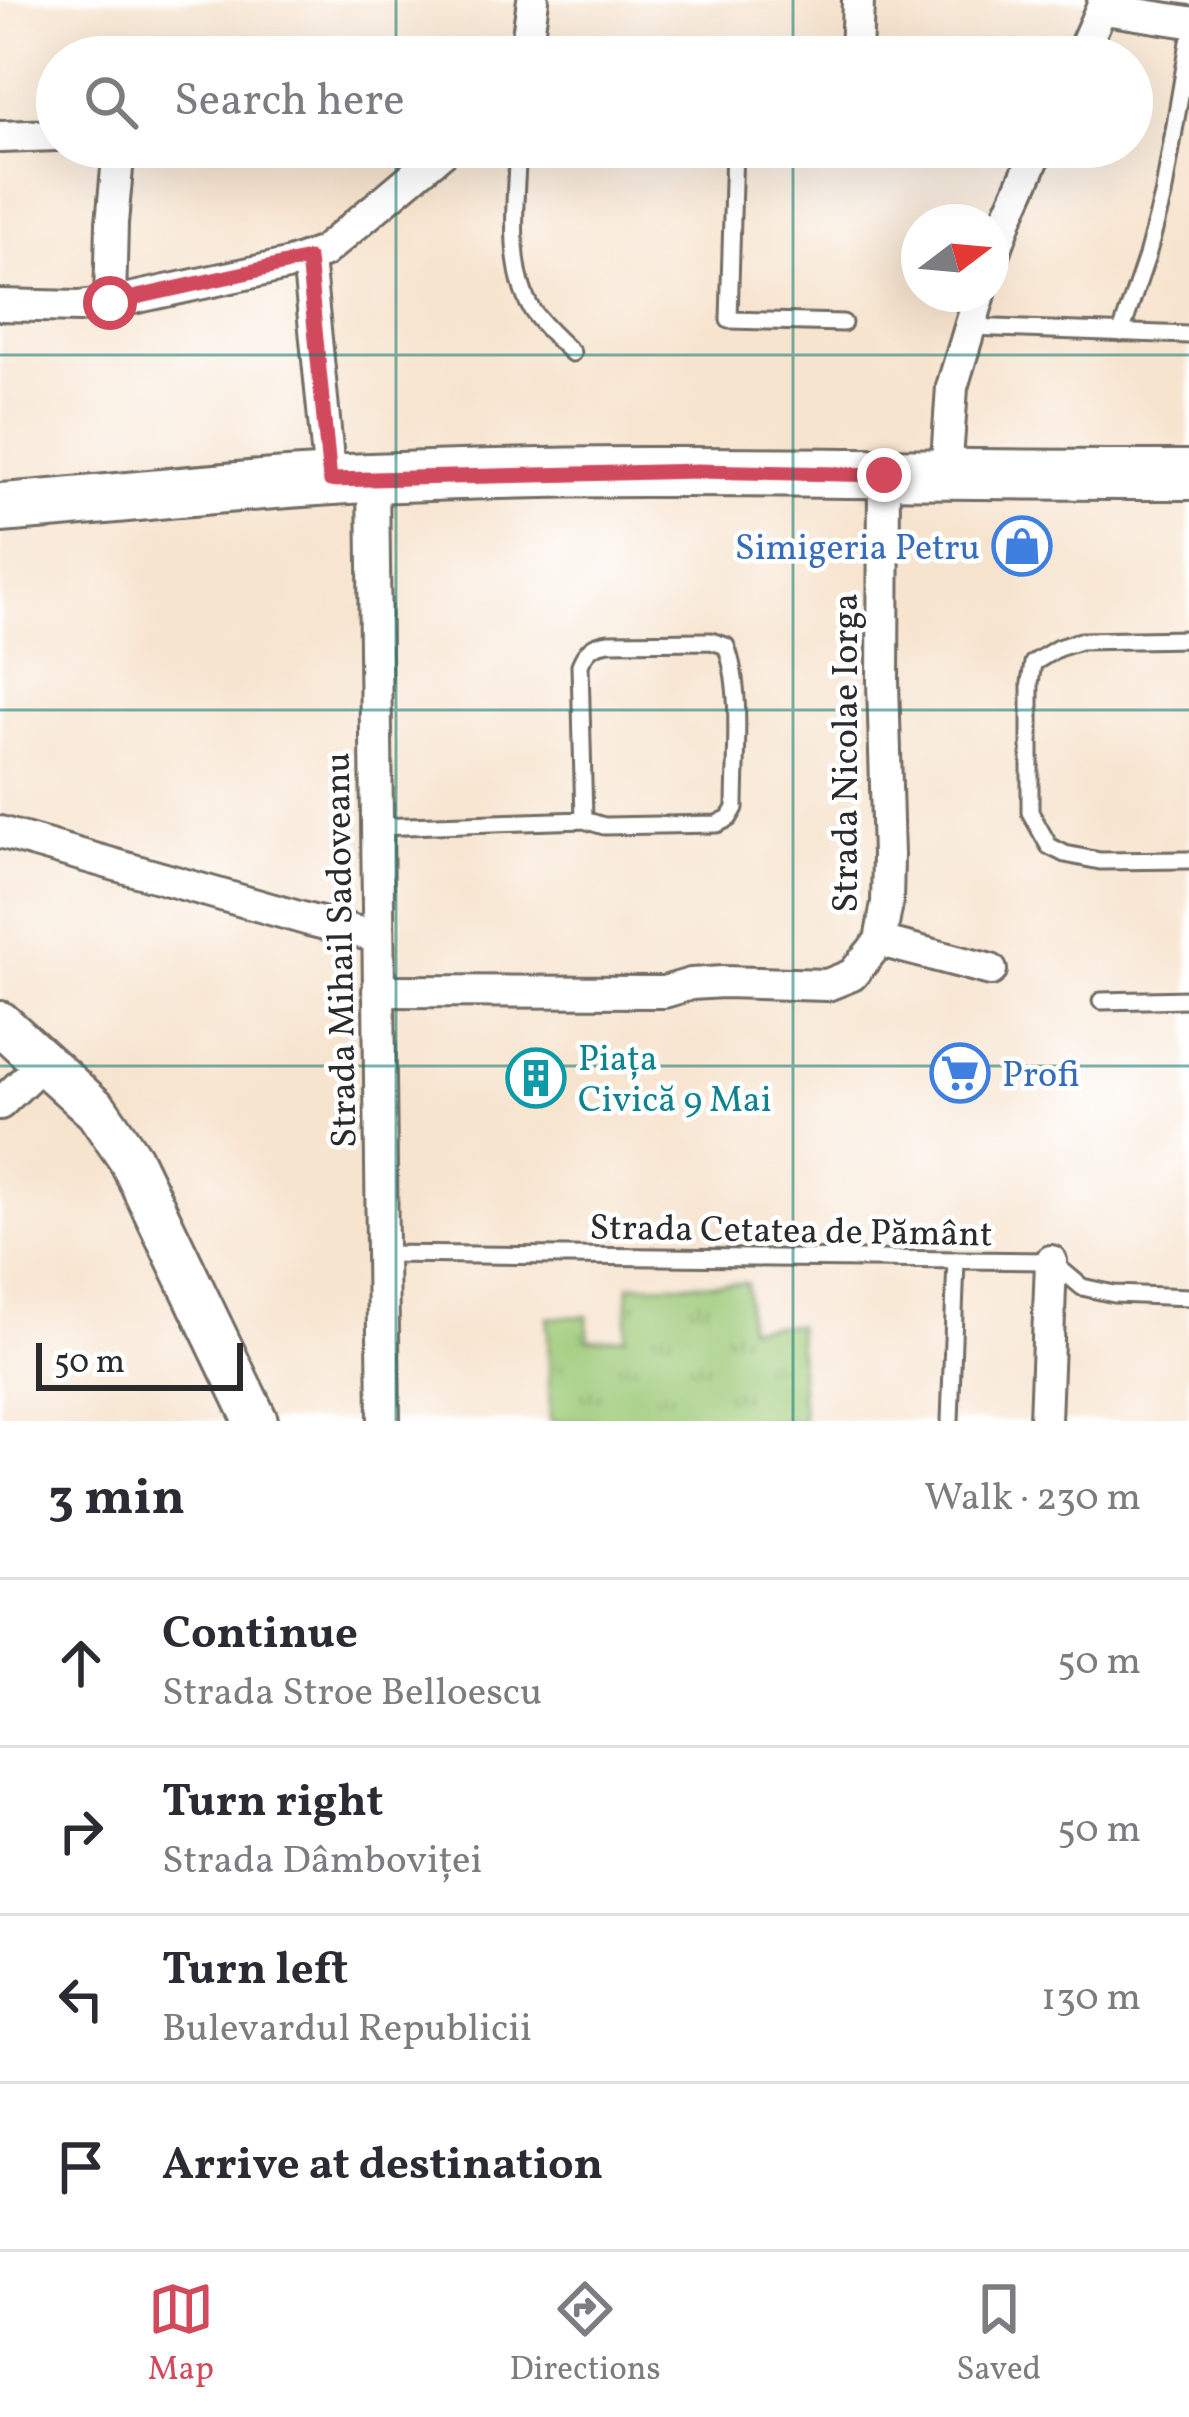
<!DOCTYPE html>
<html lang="en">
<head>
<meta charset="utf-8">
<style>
	body { margin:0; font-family:Vollkorn,serif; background:#f7f7f7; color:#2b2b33 }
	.compass { position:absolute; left:901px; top:204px; width:108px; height:108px; border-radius:50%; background:#fff; box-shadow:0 12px 48px #0002; rotate:74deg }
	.scale { position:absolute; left:36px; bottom:30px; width:207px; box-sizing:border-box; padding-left:12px; border:6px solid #2b2b2b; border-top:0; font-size:33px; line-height:42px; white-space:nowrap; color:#2b2b2b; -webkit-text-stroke:9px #fff; paint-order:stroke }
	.stop { position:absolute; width:36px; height:36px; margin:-27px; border:9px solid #d1495b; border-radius:50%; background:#fff }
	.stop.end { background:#d1495b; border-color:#fff; box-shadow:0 3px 12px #0008 }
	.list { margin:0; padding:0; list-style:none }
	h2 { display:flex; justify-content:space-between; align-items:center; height:156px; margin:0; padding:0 48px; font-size:51px }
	h2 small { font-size:39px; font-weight:400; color:#7c7c81 }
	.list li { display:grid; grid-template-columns:78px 1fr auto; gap:36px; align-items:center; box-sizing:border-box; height:168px; padding:0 48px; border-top:3px solid #e1e1e2 }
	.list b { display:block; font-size:45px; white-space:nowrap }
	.list p { margin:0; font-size:39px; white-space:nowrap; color:#7c7c81 }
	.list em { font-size:39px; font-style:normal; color:#7c7c81 }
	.icon { flex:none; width:66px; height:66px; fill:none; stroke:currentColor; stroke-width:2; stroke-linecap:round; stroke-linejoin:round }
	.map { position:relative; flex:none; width:1189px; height:1421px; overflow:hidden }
	.search { position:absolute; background:#fff; box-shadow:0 12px 48px #0002; left:36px; right:36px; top:36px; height:132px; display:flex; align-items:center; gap:30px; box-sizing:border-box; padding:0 42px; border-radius:66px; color:#7c7c81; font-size:45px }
	.sheet { height:828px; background:#fff }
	nav { display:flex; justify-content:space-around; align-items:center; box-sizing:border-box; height:168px; border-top:3px solid #e1e1e2; background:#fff; font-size:33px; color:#7c7c81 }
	nav a { display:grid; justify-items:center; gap:6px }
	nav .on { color:#d1495b }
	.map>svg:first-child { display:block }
	.grass { fill:url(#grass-tufts); stroke:#647a50; stroke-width:3 }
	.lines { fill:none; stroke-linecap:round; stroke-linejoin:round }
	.lane-casing { stroke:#726c64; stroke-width:21 }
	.street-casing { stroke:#726c64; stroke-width:36 }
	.secondary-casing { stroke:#726c64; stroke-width:48 }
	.primary-casing { stroke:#726c64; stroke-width:54 }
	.lane { stroke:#fff; stroke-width:15 }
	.street { stroke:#fff; stroke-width:30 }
	.secondary { stroke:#fff; stroke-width:42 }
	.primary { stroke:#fff; stroke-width:48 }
	.route { stroke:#d1495b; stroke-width:15 }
	.grid { fill:none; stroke:#0f766e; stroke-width:3; stroke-opacity:0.55 }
	.labels { text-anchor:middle; stroke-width:9; stroke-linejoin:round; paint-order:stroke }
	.shop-label { font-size:36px; fill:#366cbe; stroke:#fff; text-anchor:end }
	.street-label { font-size:36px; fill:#2b2b2b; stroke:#fff }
	.culture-label { font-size:36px; fill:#0d838f; stroke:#fff; text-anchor:start }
</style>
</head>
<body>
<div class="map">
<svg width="1189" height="1421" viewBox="0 0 1189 1421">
	<defs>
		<pattern id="grass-tufts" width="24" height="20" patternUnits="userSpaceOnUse" patternTransform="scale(3)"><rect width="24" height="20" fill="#9cc976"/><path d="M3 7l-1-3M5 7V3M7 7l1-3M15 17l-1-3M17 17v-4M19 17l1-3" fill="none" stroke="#7fa361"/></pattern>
	</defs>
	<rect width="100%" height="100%" fill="#fff"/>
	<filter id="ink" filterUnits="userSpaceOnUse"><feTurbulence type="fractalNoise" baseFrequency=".00833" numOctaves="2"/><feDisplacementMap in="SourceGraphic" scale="24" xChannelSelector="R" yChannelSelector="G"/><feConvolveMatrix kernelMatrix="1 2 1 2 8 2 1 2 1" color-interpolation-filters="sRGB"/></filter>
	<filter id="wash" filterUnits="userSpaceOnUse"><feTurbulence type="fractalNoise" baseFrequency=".004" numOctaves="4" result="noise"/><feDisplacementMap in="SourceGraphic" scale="48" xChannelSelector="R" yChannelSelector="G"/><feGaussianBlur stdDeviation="2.7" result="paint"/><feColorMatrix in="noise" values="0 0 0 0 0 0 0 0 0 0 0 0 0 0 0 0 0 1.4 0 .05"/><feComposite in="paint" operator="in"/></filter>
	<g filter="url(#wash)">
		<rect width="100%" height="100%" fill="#f7e4cf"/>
		<!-- grass -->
		<polygon class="grass" points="747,1283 748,1327 797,1325 803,1421 550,1421 548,1318 587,1316 589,1340 626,1337 629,1285"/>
	</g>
	<g filter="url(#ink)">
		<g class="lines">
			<defs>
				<g id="lane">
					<path d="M518 147C516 195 506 268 532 310 542 326 559 340 572 353"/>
					<polyline points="734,147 729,320 843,323"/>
					<polyline points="970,327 1189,335"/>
					<polyline points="1121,333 1147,256 1163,196 1189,42"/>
					<polyline points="1189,639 1080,641 1058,648 1033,663 1030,683 1030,812 1049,846 1065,854 1100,861 1189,860"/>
					<path d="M377 827 584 820 604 826 717 824 729 818 735 808C735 760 743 689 726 646L711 641 609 642C593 644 586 650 580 665L584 820"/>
					<polyline points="1101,1001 1189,999"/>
					<polyline points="382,1254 1051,1261 1082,1287 1114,1294 1189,1297"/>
					<polyline points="950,1421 956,1260"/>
				</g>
				<g id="street">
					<polyline points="1104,9 1189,22"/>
					<polyline points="525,57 533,0"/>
					<polyline points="856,57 858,0"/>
					<polyline points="1080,57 1105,0"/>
					<polyline points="0,137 57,135"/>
					<polyline points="308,259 330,480"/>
					<polyline points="991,263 1008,216 1039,147"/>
					<polyline points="110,303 112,223 118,158 116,147"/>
					<polyline points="0,305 79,307 110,303 287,265 323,252 448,147"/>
					<polyline points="946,475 952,387 980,294"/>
					<polyline points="373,478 384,1421"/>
					<polyline points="0,832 309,920 378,937"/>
					<polyline points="880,941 991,970"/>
					<polyline points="378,991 664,992 691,984 723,982 827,985 852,975 880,941 887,903 888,856 883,682 884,475"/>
					<polyline points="0,1104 44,1062"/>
					<polyline points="1045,1421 1051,1261"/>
				</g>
				<polyline id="secondary" points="0,1023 97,1111 130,1159 256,1421"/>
				<path id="primary" d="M0 508C124 499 247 483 371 478 644 466 916 476 1189 475"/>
			</defs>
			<!-- lane casing -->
			<use href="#lane" class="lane-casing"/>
			<!-- street casing -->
			<use href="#street" class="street-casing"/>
			<!-- secondary casing -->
			<use href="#secondary" class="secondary-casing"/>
			<!-- primary casing -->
			<use href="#primary" class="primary-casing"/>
			<!-- lane -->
			<use href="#lane" class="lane"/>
			<!-- street -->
			<use href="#street" class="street"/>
			<!-- secondary -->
			<use href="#secondary" class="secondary"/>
			<!-- primary -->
			<use href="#primary" class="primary"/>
		</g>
	</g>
	<g class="lines" filter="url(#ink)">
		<!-- route -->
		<polyline class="route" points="110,303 308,259 330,480 698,471 884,475"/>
	</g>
	<!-- grid -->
	<path class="grid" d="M396 0V57M793 0V57M396 147V1421M793 147V1421M0 355H1189M0 710H1189M0 1066H1189"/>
	<!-- icons -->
	<defs>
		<symbol id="shop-ring" viewBox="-11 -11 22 22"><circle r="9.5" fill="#fff" stroke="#3f7fe0" stroke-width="1.5"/><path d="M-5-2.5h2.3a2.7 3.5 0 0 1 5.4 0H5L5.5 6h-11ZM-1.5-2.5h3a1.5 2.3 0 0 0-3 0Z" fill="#3f7fe0"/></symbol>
		<symbol id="supermarket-ring" viewBox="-11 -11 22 22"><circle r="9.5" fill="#fff" stroke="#3f7fe0" stroke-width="1.5"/><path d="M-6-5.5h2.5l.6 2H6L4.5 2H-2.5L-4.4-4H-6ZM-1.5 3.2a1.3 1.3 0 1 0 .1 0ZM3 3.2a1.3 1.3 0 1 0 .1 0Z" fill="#3f7fe0"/></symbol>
		<symbol id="building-ring" viewBox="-11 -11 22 22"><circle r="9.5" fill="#fff" stroke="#0f9aa8" stroke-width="1.5"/><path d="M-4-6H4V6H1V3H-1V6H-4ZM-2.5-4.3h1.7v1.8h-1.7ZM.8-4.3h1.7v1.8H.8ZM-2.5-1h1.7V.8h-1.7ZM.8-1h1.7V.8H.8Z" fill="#0f9aa8"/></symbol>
	</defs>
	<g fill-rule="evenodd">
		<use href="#shop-ring" x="989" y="513" width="66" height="66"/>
		<use href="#supermarket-ring" x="927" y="1040" width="66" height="66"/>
		<use href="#building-ring" x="503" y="1045" width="66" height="66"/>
	</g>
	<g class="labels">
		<!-- shop labels -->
		<g class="shop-label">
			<text x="980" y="559">Simigeria Petru</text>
			<text x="1002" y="1086" text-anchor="start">Profi</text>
		</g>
		<!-- street labels -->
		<g class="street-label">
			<text transform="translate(844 753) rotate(-90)" y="13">Strada Nicolae Iorga</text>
			<text transform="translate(339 950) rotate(-91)" y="13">Strada Mihail Sadoveanu</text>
			<text transform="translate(791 1229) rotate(1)" y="13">Strada Cetatea de Pământ</text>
		</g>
		<!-- culture labels -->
		<g class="culture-label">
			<text x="578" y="1070">Piața<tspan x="578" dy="41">Civică 9 Mai</tspan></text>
		</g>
	</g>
</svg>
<svg class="compass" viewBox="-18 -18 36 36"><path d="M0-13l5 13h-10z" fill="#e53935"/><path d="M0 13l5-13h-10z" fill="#7c7c81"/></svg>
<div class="scale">50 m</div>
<div class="stop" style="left:110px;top:303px"></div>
<div class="stop end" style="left:884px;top:475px"></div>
<div class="search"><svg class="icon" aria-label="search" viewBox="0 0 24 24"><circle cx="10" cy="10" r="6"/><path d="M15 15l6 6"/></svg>Search here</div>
</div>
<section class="sheet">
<h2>3 min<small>Walk · 230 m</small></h2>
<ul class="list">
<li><svg class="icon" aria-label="ahead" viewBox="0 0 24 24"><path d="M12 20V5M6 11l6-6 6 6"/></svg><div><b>Continue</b><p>Strada Stroe Belloescu</p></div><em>50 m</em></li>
<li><svg class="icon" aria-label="right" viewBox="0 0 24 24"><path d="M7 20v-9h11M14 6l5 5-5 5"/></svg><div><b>Turn right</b><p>Strada Dâmboviței</p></div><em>50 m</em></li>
<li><svg class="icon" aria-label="left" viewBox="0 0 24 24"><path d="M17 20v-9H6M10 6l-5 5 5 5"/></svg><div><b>Turn left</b><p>Bulevardul Republicii</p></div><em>130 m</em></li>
<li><svg class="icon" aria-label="arrive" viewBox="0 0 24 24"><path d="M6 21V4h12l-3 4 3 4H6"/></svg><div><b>Arrive at destination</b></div></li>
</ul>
</section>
<nav>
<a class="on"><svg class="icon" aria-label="map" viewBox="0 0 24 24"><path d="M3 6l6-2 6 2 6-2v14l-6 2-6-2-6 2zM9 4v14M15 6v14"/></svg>Map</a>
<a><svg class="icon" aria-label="directions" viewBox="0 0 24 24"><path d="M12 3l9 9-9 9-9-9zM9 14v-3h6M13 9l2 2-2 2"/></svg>Directions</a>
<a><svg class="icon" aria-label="saved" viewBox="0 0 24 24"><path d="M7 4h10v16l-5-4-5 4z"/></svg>Saved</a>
</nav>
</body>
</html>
